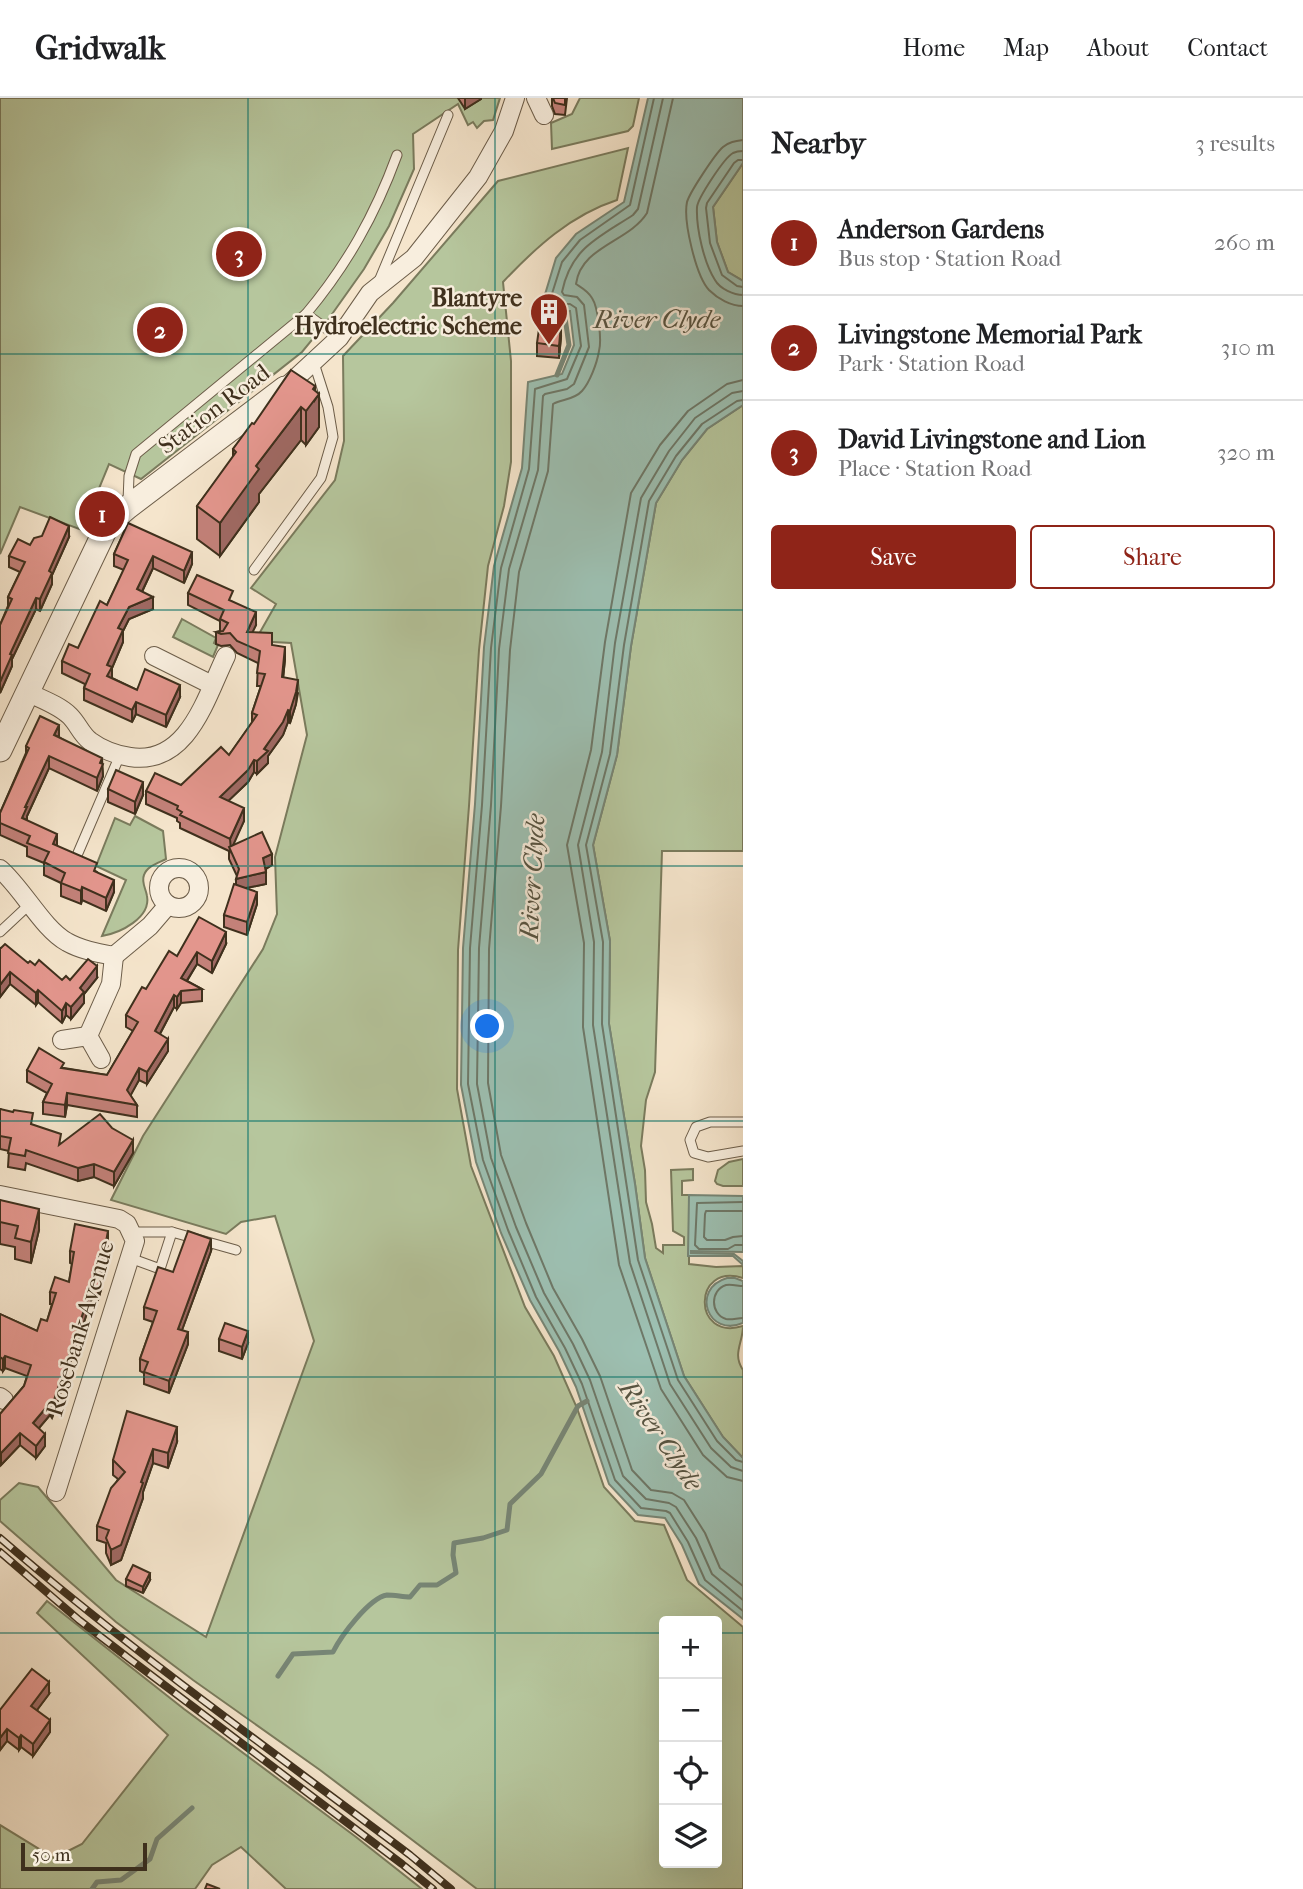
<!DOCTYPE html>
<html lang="en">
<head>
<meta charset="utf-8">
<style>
	body { margin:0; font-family:"IM FELL French Canon",serif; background:#f6f6f6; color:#202124 }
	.controls { position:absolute; right:21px; bottom:21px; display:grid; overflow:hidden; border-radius:7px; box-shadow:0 7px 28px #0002 }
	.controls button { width:63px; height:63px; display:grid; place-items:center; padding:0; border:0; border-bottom:2px solid #e0e0e0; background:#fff; color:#202124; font:35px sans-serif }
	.scale { position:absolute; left:21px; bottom:18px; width:126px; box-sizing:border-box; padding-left:7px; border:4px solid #3f301d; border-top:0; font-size:19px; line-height:24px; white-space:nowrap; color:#3f301d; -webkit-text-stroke:5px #f8eede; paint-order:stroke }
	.you { position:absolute; left:488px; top:929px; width:24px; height:24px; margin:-18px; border:5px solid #fff; border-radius:50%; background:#1a73e8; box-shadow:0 0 0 10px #1a73e833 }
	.badge { display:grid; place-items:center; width:46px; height:46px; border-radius:50%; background:#8f2418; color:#fff; font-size:23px; font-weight:700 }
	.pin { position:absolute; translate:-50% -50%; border:4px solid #fff; box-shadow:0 2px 7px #0006 }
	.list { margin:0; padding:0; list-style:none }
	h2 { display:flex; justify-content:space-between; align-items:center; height:91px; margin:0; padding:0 28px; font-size:30px }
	h2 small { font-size:23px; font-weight:400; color:#757577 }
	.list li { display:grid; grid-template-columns:46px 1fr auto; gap:21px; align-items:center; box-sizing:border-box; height:105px; padding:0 28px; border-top:2px solid #e0e0e0 }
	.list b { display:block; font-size:26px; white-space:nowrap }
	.list p { margin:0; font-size:23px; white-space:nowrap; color:#757577 }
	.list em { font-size:23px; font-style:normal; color:#757577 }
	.actions { display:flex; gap:14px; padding:21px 28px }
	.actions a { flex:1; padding:16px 0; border:2px solid #8f2418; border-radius:7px; text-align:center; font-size:24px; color:#8f2418 }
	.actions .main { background:#8f2418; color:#fff }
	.icon { flex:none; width:38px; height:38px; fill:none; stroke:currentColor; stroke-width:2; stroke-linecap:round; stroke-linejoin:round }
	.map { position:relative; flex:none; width:743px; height:1791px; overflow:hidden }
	header { display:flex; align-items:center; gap:42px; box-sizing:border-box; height:98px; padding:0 35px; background:#fff; border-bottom:2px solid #e0e0e0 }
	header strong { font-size:33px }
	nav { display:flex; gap:38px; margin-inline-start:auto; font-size:24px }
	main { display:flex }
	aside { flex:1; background:#fff }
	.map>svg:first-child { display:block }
	.green { fill:#b6c69d; stroke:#7a7b5d; stroke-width:2; fill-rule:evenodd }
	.water { fill:#9dc0b2; stroke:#778676; stroke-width:2 }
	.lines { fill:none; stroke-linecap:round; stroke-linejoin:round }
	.shore { stroke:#6e7868; stroke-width:2 }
	.stream { stroke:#778676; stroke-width:5 }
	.service-casing { stroke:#6c5d49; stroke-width:11 }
	.minor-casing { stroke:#6c5d49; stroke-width:20 }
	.tertiary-casing { stroke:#6c5d49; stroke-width:25 }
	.service { stroke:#f8eede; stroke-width:9 }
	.minor { stroke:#f8eede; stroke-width:18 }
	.tertiary { stroke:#f8eede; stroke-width:23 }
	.rail-casing { stroke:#3f301d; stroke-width:8 }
	.rail { stroke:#f8eede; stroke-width:5; stroke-dasharray:16; stroke-linecap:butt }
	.wall { fill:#c38179; stroke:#3f301d; stroke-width:2 }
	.shaded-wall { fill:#9f6963; stroke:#3f301d; stroke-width:2 }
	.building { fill:#e3968d; stroke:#3f301d; stroke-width:2 }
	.grid { fill:none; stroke:#0f766e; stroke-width:2; stroke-opacity:0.55 }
	.labels { text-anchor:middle; stroke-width:5; stroke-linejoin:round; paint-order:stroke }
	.poi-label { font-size:24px; font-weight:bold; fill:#3f301d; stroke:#f8eede; text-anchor:end }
	.street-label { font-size:24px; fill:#3f301d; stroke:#f8eede }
	.water-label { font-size:26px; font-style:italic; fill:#565442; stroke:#f8eede }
</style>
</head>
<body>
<header>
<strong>Gridwalk</strong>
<nav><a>Home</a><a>Map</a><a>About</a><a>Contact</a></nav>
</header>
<main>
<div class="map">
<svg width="743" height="1791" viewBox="0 0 743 1791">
	<rect width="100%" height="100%" fill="#f5e5cc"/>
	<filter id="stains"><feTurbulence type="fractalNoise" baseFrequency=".00286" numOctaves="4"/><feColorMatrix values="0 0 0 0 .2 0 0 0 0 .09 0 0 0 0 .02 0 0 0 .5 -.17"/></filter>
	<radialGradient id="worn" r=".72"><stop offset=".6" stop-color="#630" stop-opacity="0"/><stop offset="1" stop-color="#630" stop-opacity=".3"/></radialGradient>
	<!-- green -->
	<g class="green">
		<polygon points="0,0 500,0 493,22 484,23 477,30 473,24 468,27 458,6 413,36 414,71 389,128 364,171 325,226 302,254 141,381 109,366 82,432 20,409 0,456"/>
		<polygon points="580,0 639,0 633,28 628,33 552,51 551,25 572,16"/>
		<path d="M628 50 617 102C571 117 536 149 503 184L511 263V364L504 408 488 468 479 552 469 708 458 852 457 991 471 1068 525 1209 554 1258 577 1310 604 1389 635 1423 664 1427 687 1482 743 1529V1791H477L320 1672 193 1582 116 1524 0 1423V1402L19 1385 38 1389 116 1482 206 1539 314 1243 275 1118 241 1124 226 1136 111 1102 143 1038 263 851 277 816 275 759 307 637 291 545 255 543 276 506 251 490 335 382 344 343 343 258 393 205 498 83ZM664 1523H717V1765H664Z"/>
		<polygon points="743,65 743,183 728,174 717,144 713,109"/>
		<path d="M743 307V753H662L655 974 646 1002 641 1048 645 1072 646 1104 652 1126 656 1150 663 1155V1147H684V1139L673 1133 671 1072 693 1071V1082L682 1083V1097H689V1166L716 1169 743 1168V1180C692 1164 692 1244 743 1228 743 1245 732 1256 743 1272V1360L723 1339 684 1278 645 1160 635 1086 609 926 610 843 593 747 617 657 631 548 656 405 682 362 707 331Z"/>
		<polygon points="182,521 216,540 214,545 218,547 213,559 173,539"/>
		<path d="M135 718 163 733 166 761C158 765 147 768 144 777 141 784 146 791 147 798 151 820 120 835 102 838L126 782 96 768 115 720 130 727Z"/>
		<polygon points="743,1061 743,1088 723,1088 717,1086 715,1083 718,1072 729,1064"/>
		<polygon points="47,1503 184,1611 356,1739 422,1791 286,1791 241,1749 212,1767 195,1791 0,1791 0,1727 54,1760 82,1746 168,1637 37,1515"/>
	</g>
	<!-- water -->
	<g class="water">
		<polygon points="648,0 743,0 743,65 713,109 717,144 728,174 743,183 743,307 707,331 682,362 656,405 631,548 617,657 593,747 610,843 609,926 635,1086 645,1160 684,1278 723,1339 743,1360 743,1521 699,1486 682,1447 665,1420 638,1417 609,1386 576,1289 559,1253 530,1202 501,1135 476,1064 461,987 463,850 475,706 484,549 494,468 522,370 528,284 562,276 574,247 570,213 540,213 556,160 576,136 624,104"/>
		<polygon points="689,1097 743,1098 743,1154 691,1153 691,1155 734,1156 743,1163 743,1167 733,1158 688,1158"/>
		<path d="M727 1180H735L743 1183V1225C708 1240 690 1191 727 1180Z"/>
	</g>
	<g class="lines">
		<!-- shore -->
		<g class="shore">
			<polyline points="654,0 630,107 580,142 562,164 550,202 553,206 570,206 576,210 581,248 567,281 535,291 529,371 501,470 491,550 482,707 470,850 468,986 483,1062 508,1132 536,1199 565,1250 582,1286 615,1382 641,1410 666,1413 670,1415 688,1444 705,1482 743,1513"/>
			<path d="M663 0 638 111 633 117C598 140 571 150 562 194L564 197 577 199 584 207 589 249 574 286 567 291 545 296 543 298 538 372 509 471 499 551 491 707 479 850 477 986 491 1060 516 1129 544 1195 573 1246 590 1282 623 1378 646 1401 669 1405 676 1409 696 1440 712 1476 743 1502"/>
			<path d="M673 0 647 115C629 144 581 148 576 186 582 190 588 193 592 200 598 209 602 242 599 253 597 265 590 284 582 293 574 302 562 301 553 306L548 373 519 474 510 552 501 708 489 851 488 985 501 1057 526 1125 553 1190 582 1241 600 1278 632 1372 651 1392 672 1395 684 1402 705 1435 720 1470 743 1488"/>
			<path d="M743 42C735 43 729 44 723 49 715 56 690 94 687 104 683 123 696 178 709 192 718 201 731 208 743 208"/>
			<path d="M743 53C738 53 737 53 733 55 724 60 698 100 697 109 696 130 704 165 715 182 720 191 734 197 743 197"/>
			<polyline points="743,62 738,62 734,65 707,105 706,110 710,145 722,177 737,188 743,189"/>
			<polyline points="743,282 727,286 688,313 660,347 631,395 605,544 591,652 567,747 584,845 583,929 619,1167 661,1291 703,1357 727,1379 743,1383"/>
			<polyline points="743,293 732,295 695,320 669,353 641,400 615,545 602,654 578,747 594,844 593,927 630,1165 670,1286 711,1350 731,1369 743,1373"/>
			<polyline points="743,302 737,303 702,326 676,358 649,403 624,547 610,656 586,747 603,844 602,926 638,1162 678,1282 717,1343 736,1362 743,1364"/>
			<polyline points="743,1104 697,1105 695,1147 699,1151 728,1151 735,1147 743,1147"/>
			<polyline points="743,1113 706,1113 705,1116 704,1139 707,1142 725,1142 733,1139 743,1138"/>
			<path d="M743 1188C738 1188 732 1186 726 1187 710 1192 710 1216 726 1221 732 1222 737 1220 743 1220"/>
		</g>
		<!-- stream -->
		<g class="stream">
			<polyline points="557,277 569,247 564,213"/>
			<path d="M278 1578 293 1556 333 1554C341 1538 369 1500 387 1497 395 1497 403 1499 410 1499L420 1487H437L456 1475 453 1457 454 1445 483 1440 507 1432 510 1406 541 1376 578 1308 587 1303"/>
			<polyline points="92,1791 97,1784 121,1782 150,1761 157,1741 192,1710"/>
		</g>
		<defs>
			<g id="service">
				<polyline points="379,183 448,17"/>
				<path d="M338 239 306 216C347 167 375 117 397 57"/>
				<polyline points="128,403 129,378 136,356 306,216"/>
				<polyline points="254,472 321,380 333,339 328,309 314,265"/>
				<polyline points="78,755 120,657"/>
				<polyline points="0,834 31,805"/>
				<polyline points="743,1024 710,1024 696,1029 690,1042 694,1055 708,1059 743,1053"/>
				<polyline points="132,1134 172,1134"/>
				<polyline points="130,1160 160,1171 172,1134 236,1152"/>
			</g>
			<g id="minor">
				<polyline points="536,0 544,17"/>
				<polyline points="285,290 339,240 370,195 414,160 478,79 504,33 515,0"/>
				<polyline points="154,558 212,587"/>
				<path d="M27 594C41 601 59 607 70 618 78 626 81 636 90 643 101 651 117 657 130 659 188 668 206 599 226 558"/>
				<circle cx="179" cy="790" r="20"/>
				<path d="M0 771C23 791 43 831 67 844 81 852 98 855 114 858L150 828 168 807"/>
				<polyline points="88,938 111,886 114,858"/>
				<polyline points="62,942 88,938 101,961"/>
				<polyline points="0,1097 119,1121 127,1126 135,1143 56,1394"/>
				<polyline points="0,1299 4,1302"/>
			</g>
			<polyline id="tertiary" points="0,652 108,426 128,409 285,290"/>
		</defs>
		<!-- service casing -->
		<use href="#service" class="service-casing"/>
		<!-- minor casing -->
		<use href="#minor" class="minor-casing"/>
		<!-- tertiary casing -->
		<use href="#tertiary" class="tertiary-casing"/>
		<!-- service -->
		<use href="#service" class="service"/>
		<!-- minor -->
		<use href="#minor" class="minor"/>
		<!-- tertiary -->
		<use href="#tertiary" class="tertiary"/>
		<defs>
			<g id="rail">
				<path d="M0 1440C131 1553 272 1653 410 1757L451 1791"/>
				<polyline points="0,1454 79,1522 131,1562 402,1766 433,1791"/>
			</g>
		</defs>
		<!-- rail casing -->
		<use href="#rail" class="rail-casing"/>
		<!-- rail -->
		<use href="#rail" class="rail"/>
	</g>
	<!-- wall -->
	<g class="wall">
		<polygon points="458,0 481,0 481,1 465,11"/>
		<polygon points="552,0 567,0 565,17 555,16 552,8"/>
		<polygon points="561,239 559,260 537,258 537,245"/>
		<polygon points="315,293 319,329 306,347 301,342 259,396 259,404 220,458 197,441 197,408 233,360 233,351 254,326"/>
		<polygon points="128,425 192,466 184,485 153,470 142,494 153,511 129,521 123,533 123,544 112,570 112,580 137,592 180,599 166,629 136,616 132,624 84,602 84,590 85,586 62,575 62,563 78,550 107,507 124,472 114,468 114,456"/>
		<polygon points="69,439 52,477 52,486 40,513 36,511 12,561 12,568 0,595 0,527 8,508 8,499 20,474 9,469 9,458 30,447"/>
		<polygon points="188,495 233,504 256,527 252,534 272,548 285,561 283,580 298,595 296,606 290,625 288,624 283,637 268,658 268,665 257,676 254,674 248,684 228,703 244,723 232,747 272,767 266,771 266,786 246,790 257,806 247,837 224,829 224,817 236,787 237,778 229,761 229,753 180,730 180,725 177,723 177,720 146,706 146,693 181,687 229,657 252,625 252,615 261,588 257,588 258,565 237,555 230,547 221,548 216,546 216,534 220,533 220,523 188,507"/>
		<polygon points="59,639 102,666 103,678 97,693 49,670 27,718 26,722 57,748 97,774 114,794 106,813 82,802 81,806 61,798 61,785 44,777 44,765 27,758 27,749 0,737 0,715 26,655 26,648"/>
		<polygon points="108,691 143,697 135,716 108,704"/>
		<polygon points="226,846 212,875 197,866 187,883 202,891 202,903 181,905 177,911 174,909 160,936 168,953 147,986 139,982 130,997 137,1007 137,1019 67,1007 65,1019 43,1016 43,1004 47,995 27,984 27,972 64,970 107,977 133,933 126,929 126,917 146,891 177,858"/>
		<polygon points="0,850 28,865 62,882 97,880 84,896 84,905 71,921 66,917 62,925 38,904 36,907 10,886 0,899"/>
		<polygon points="0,1011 33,1027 61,1046 133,1055 114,1088 94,1079 78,1083 26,1065 25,1072 8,1069 9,1053 0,1051"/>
		<polygon points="0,1102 39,1132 31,1165 15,1161 15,1149 0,1146"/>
		<polygon points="108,1145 102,1176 102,1188 98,1202 92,1200 52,1320 50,1317 39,1330 45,1348 36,1360 20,1347 1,1367 0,1366 0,1316 24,1288 27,1278 5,1270 3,1273 0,1271 0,1216 37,1233 47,1223 52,1206 50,1206 50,1194 69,1184 72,1166 70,1165 70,1153"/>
		<polygon points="211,1153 182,1232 188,1246 169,1295 144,1286 144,1275 140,1273 140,1261 153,1224 144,1221 144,1209 173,1174"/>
		<polygon points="219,1241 248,1245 242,1261 219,1253"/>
		<polygon points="177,1344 168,1370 153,1365 143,1394 143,1400 121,1462 111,1467 106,1455 106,1445 97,1442 97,1428 118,1381 113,1377 113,1362"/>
		<polygon points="126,1481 150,1482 143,1495 126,1488"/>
		<polygon points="49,1596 37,1612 50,1634 33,1658 21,1649 19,1652 7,1643 0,1652 0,1612"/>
	</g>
	<!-- shaded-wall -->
	<g class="shaded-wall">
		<polygon points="465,0 481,0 481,1 465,11"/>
		<polygon points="561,227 561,239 559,260 559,248"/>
		<polygon points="315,288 315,302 319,296 319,329 306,347 306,313 313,291"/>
		<polygon points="301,309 301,342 259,396 259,404 220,458 220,425 256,368"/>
		<polygon points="69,428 69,439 52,477 52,486 40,513 40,501 49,473"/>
		<polygon points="192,454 192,466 184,485 184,473"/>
		<polygon points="153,458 153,470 137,504 137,491"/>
		<polygon points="153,499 153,511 129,521 123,533 123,544 112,570 112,581 107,590 107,567 118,530 129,509"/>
		<polygon points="36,500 36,511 12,561 12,568 0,595 0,584 10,556"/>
		<polygon points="256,514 256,527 247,546 247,534"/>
		<polygon points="285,549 285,561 282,592 282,579"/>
		<polygon points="298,582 296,606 290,625 290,613"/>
		<polygon points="180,587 180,599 166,629 166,617"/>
		<polygon points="136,604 136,616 132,624 132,612"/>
		<polygon points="288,612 288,624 283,637 268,658 268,665 257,676 257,663"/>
		<polygon points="59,627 59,639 54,637"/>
		<polygon points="49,658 49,670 27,718 27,722 22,720 25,709"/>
		<polygon points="102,660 103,678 97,693 97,680 100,665"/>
		<polygon points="254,662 254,674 248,684 220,711 220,699"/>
		<polygon points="143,684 143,697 135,716 135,704"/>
		<polygon points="244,710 244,723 231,752 230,741"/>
		<polygon points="57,736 57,748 53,746"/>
		<polygon points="272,756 272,767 263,772 263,760"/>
		<polygon points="266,774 266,786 236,792 236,781"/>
		<polygon points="114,782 114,794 106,813 106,800"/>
		<polygon points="82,789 82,802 81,806 81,793"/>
		<polygon points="257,794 257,806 247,837 247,824"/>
		<polygon points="226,834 226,846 212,875 212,863"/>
		<polygon points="197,854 197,866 181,892 181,880"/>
		<polygon points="97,868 97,880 84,896 84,905 71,921 71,909 80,890"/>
		<polygon points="10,874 10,886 0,899 0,887"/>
		<polygon points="38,892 38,904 36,907 36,895"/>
		<polygon points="181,893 181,905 177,911 177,899"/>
		<polygon points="174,897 174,909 155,945 155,933"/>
		<polygon points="66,905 66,917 62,925 62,913"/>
		<polygon points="168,941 168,953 147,986 147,974"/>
		<polygon points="139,970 139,982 127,1004 127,992"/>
		<polygon points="67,995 67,1007 65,1019 65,1007"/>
		<polygon points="133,1042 133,1055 114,1088 114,1074"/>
		<polygon points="94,1066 94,1079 78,1083 78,1070"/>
		<polygon points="39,1111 39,1132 31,1165 31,1144"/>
		<polygon points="108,1133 108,1145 102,1177 102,1188 98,1202 98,1190"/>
		<polygon points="211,1141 211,1153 178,1243 178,1231"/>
		<polygon points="92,1188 92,1200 52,1320 52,1308"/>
		<polygon points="248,1233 248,1245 242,1261 242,1249"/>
		<polygon points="188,1234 188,1246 169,1295 169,1283"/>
		<polygon points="5,1258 5,1270 3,1273 3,1261"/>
		<polygon points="50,1305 50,1317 33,1337 33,1325"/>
		<polygon points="177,1329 177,1344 168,1370 168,1355"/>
		<polygon points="20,1335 20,1347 1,1367 1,1355"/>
		<polygon points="45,1336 45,1348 36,1360 36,1348"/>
		<polygon points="153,1351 153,1365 143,1394 143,1400 121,1462 111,1467 111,1452 141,1384"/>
		<polygon points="150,1475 150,1482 143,1495 143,1489"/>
		<polygon points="49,1584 49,1596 31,1620 31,1608"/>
		<polygon points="50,1622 50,1634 33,1658 33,1646"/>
		<polygon points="7,1631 7,1643 0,1652 0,1640"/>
		<polygon points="21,1637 21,1649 19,1652 19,1640"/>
	</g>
	<!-- building -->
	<g class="building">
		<polygon points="553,0 565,0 565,7 555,5"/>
		<polygon points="540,224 561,227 559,248 537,245"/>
		<polygon points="291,272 315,288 313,291 319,296 306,313 301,309 256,368 259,371 220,425 197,408 236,354 233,351 252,325 254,326"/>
		<polygon points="50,419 69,428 49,473 52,475 40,501 36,500 10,556 12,557 0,584 0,527 12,501 8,499 25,464 9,458 18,441 30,447 34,440 42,438"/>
		<polygon points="128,425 192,454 184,473 153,458 137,491 153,499 129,509 118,530 123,532 107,567 112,569 107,578 137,592 145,571 180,587 166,617 136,604 132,612 84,590 90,576 62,563 69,546 78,550 100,503 107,507 128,462 114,456"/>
		<polygon points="197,477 233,493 229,502 256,514 247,534 272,535 272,547 285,549 282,579 298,582 296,594 290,613 288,612 283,624 264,651 268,653 257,663 254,662 248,672 220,699 244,710 230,741 180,717 182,714 177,711 178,708 146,693 155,675 181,687 221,649 229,657 257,617 252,615 265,576 257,575 260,553 237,543 230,535 221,536 216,534 223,533 228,525 220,521 224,512 188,495"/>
		<polygon points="40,618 59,627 54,637 102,660 100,665 103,666 97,680 49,658 25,709 27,709 22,720 57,736 53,746 97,765 94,773 114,782 106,800 82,789 81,793 61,785 65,775 44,764 49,754 27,745 30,738 0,725 0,715 29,650 26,648"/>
		<polygon points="116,672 143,684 135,704 108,691"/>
		<polygon points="262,734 272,756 263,760 266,774 236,781 239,771 229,749"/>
		<polygon points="234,786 257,794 247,824 224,817"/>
		<polygon points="199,819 226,834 212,863 197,854 181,880 202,891 181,893 177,899 174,897 155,933 168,941 147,974 139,970 127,992 137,1007 67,995 65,1007 43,1004 52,986 27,972 39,950 64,965 61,970 107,977 138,924 126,917 142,889 146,891 169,853 177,858"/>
		<polygon points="5,846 28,865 30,863 35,867 39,862 62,882 66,878 70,882 88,861 97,868 80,890 84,894 71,909 66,905 62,913 38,892 36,895 10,874 0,887 0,850 1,850"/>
		<polygon points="0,1011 13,1014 14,1012 33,1015 31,1026 61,1036 59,1047 100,1016 112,1030 133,1042 114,1074 94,1066 78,1070 26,1052 25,1058 8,1055 11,1040 0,1038"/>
		<polygon points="0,1102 39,1111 31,1144 15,1140 18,1128 0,1124"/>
		<polygon points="75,1126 108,1133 100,1176 102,1176 98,1190 92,1188 52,1308 50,1305 33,1325 45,1336 36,1348 20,1335 1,1355 0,1354 0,1316 24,1288 31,1267 5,1258 3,1261 0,1259 0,1216 37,1233 41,1221 47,1223 56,1195 50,1194 55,1179 69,1184 74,1154 70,1153"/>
		<polygon points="188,1133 211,1141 178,1231 188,1234 169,1283 144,1274 148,1264 140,1261 157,1213 144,1209 158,1169 173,1174"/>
		<polygon points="225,1225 248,1233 242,1249 219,1241"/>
		<polygon points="127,1313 177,1329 168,1355 153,1351 141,1384 143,1385 121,1447 111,1452 106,1440 109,1432 97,1428 111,1390 125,1374 113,1362"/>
		<polygon points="133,1467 150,1475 143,1489 126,1481"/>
		<polygon points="32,1571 49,1584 31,1608 50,1622 33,1646 21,1637 19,1640 7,1631 0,1640 0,1612"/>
		<polygon points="207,1786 220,1791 205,1791"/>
	</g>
	<!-- grid -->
	<path class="grid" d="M248 0V1791M495 0V1791M0 256H743M0 512H743M0 768H743M0 1023H743M0 1279H743M0 1535H664M717 1535H743"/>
	<!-- icons -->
	<defs>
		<symbol id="building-pin" viewBox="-11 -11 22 30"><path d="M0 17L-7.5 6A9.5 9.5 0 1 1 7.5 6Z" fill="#8f2418" stroke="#f8eede"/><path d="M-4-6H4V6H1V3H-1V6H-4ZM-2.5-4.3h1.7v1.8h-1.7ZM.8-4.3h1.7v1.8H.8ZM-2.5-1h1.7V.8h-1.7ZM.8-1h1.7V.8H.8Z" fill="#fff"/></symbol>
	</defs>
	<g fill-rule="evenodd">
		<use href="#building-pin" x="527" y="192" width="44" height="60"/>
	</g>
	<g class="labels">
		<!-- poi labels -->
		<g class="poi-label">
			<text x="522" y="208">Blantyre<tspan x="522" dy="28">Hydroelectric Scheme</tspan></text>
		</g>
		<!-- street labels -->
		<g class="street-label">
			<text transform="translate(214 311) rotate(-37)" y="8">Station Road</text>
			<text transform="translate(80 1230) rotate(-73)" y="8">Rosebank Avenue</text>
		</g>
		<!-- water labels -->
		<g class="water-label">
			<text x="657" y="230">River Clyde</text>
			<text transform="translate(532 779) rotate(-87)" y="9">River Clyde</text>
			<text transform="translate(661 1337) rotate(56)" y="9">River Clyde</text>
		</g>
	</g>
	<rect width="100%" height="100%" filter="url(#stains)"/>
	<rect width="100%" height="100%" fill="url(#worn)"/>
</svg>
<div class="controls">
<button>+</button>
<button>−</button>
<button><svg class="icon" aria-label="locate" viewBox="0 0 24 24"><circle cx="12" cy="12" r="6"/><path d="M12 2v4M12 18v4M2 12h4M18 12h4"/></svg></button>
<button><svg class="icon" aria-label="layers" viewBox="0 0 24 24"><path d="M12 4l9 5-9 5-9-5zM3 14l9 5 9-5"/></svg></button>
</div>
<div class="scale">50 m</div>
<div class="you"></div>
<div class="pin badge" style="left:102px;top:416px">1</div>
<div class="pin badge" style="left:160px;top:232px">2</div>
<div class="pin badge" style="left:239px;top:156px">3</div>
</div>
<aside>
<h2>Nearby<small>3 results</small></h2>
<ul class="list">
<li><span class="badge">1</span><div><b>Anderson Gardens</b><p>Bus stop · Station Road</p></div><em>260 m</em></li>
<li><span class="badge">2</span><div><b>Livingstone Memorial Park</b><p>Park · Station Road</p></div><em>310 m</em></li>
<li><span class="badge">3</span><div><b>David Livingstone and Lion</b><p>Place · Station Road</p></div><em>320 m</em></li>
</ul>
<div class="actions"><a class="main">Save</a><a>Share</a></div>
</aside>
</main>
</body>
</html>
